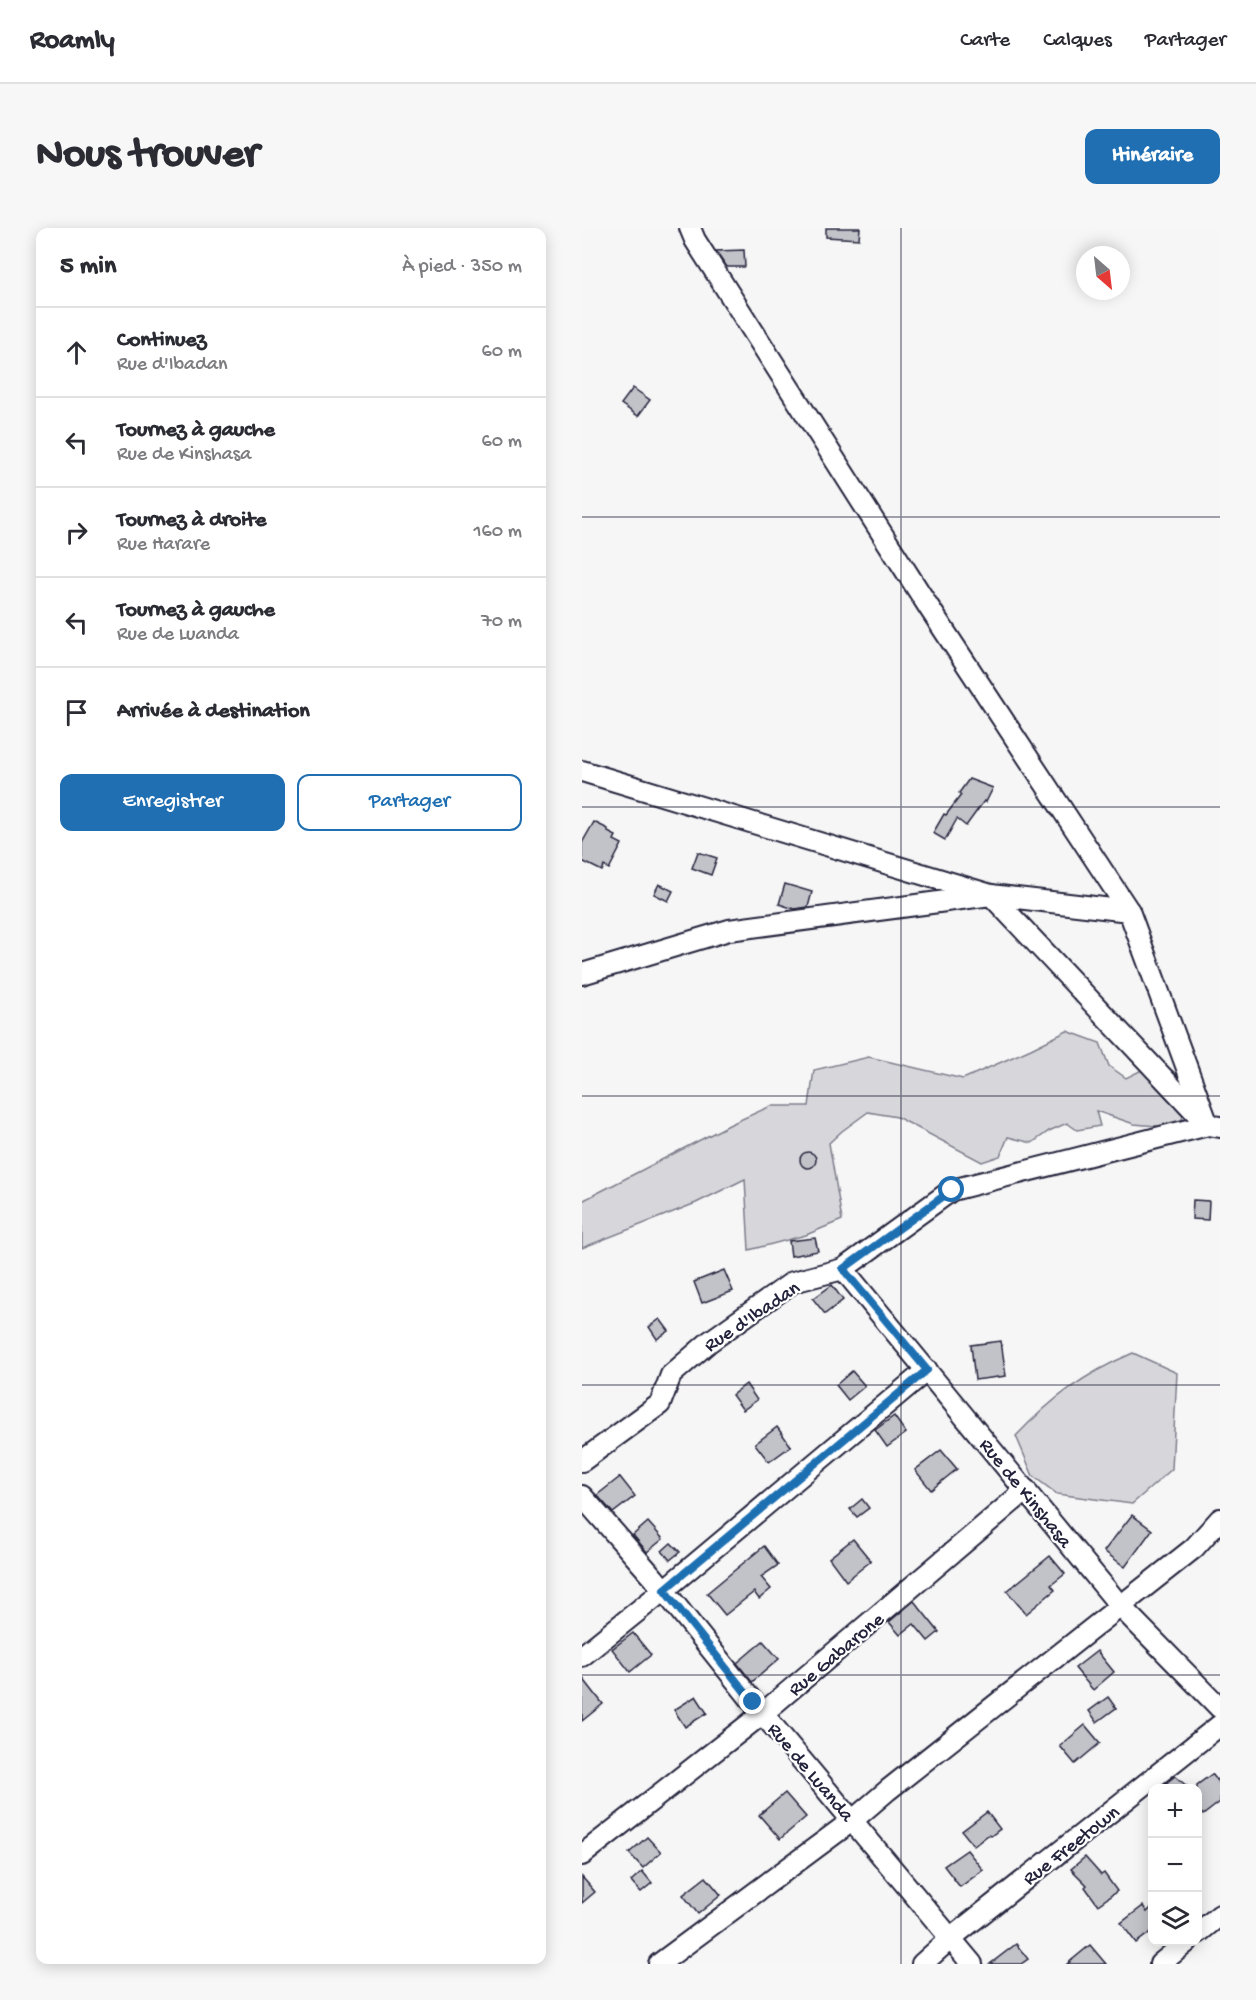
<!DOCTYPE html>
<html lang="fr">
<head>
<meta charset="utf-8">
<style>
	body { margin:0; font-family:"Gochi Hand",sans-serif; background:#f7f7f7; color:#2b2b33 }
	.controls { position:absolute; right:18px; bottom:18px; display:grid; overflow:hidden; border-radius:12px; box-shadow:0 3px 15px #0003 }
	.controls button { width:54px; height:54px; display:grid; place-items:center; padding:0; border:0; border-bottom:2px solid #e1e1e2; background:#fff; color:#2b2b33; font:30px sans-serif }
	.compass { position:absolute; left:494px; top:18px; width:54px; height:54px; border-radius:50%; background:#fff; box-shadow:0 3px 15px #0003; rotate:152deg }
	.stop { position:absolute; width:18px; height:18px; margin:-14px; border:4px solid #1f6fb2; border-radius:50%; background:#fff }
	.stop.end { background:#1f6fb2; border-color:#fff; box-shadow:0 2px 6px #0008 }
	.list { margin:0; padding:0; list-style:none }
	h2 { display:flex; justify-content:space-between; align-items:center; height:78px; margin:0; padding:0 24px; font-size:26px }
	h2 small { font-size:20px; font-weight:400; color:#7c7c81 }
	.list li { display:grid; grid-template-columns:39px 1fr auto; gap:18px; align-items:center; box-sizing:border-box; height:90px; padding:0 24px; border-top:2px solid #e1e1e2 }
	.list b { display:block; font-size:22px; white-space:nowrap }
	.list p { margin:0; font-size:20px; white-space:nowrap; color:#7c7c81 }
	.list em { font-size:20px; font-style:normal; color:#7c7c81 }
	.actions { display:flex; gap:12px; padding:18px 24px }
	.actions a { flex:1; padding:14px 0; border:2px solid #1f6fb2; border-radius:12px; text-align:center; font-size:21px; color:#1f6fb2 }
	.actions .main { background:#1f6fb2; color:#fff }
	.icon { flex:none; width:33px; height:33px; fill:none; stroke:currentColor; stroke-width:2; stroke-linecap:round; stroke-linejoin:round }
	.map { position:relative; flex:none; width:638px; height:1736px; overflow:hidden; border-radius:12px }
	header { display:flex; align-items:center; gap:36px; box-sizing:border-box; height:84px; padding:0 30px; background:#fff; border-bottom:2px solid #e1e1e2 }
	header strong { font-size:28px }
	nav { display:flex; gap:33px; margin-inline-start:auto; font-size:21px }
	.intro { display:flex; align-items:center; justify-content:space-between; box-sizing:border-box; height:144px; padding:0 36px }
	h1 { margin:0; font-size:42px }
	.button { padding:15px 27px; border-radius:12px; background:#1f6fb2; color:#fff; font-size:21px; font-weight:700 }
	main { display:flex; gap:36px; padding:0 36px }
	aside { flex:1; background:#fff; border-radius:12px; box-shadow:0 3px 15px #0003 }
	.map>svg:first-child { display:block }
	.green { fill:#d7d7db; stroke:#7c7c8b; stroke-width:1.5 }
	.building { fill:#c2c2c9; stroke:#22223b; stroke-width:1.5 }
	.lines { fill:none; stroke-linecap:round; stroke-linejoin:round }
	.minor-casing { stroke:#22223b; stroke-width:24 }
	.minor { stroke:#fff; stroke-width:20 }
	.route { stroke:#1f6fb2; stroke-width:8 }
	.grid { fill:none; stroke:#22223b; stroke-width:1.5; stroke-opacity:0.55 }
	.labels { text-anchor:middle; stroke-width:4.5; stroke-linejoin:round; paint-order:stroke }
	.street-label { font-size:20px; fill:#22223b; stroke:#fff }
</style>
</head>
<body>
<header>
<strong>Roamly</strong>
<nav><a>Carte</a><a>Calques</a><a>Partager</a></nav>
</header>
<div class="intro"><h1>Nous trouver</h1><a class="button">Itinéraire</a></div>
<main>
<aside>
<h2>5 min<small>À pied · 350 m</small></h2>
<ul class="list">
<li><svg class="icon" aria-label="ahead" viewBox="0 0 24 24"><path d="M12 20V5M6 11l6-6 6 6"/></svg><div><b>Continuez</b><p>Rue d'Ibadan</p></div><em>60 m</em></li>
<li><svg class="icon" aria-label="left" viewBox="0 0 24 24"><path d="M17 20v-9H6M10 6l-5 5 5 5"/></svg><div><b>Tournez à gauche</b><p>Rue de Kinshasa</p></div><em>60 m</em></li>
<li><svg class="icon" aria-label="right" viewBox="0 0 24 24"><path d="M7 20v-9h11M14 6l5 5-5 5"/></svg><div><b>Tournez à droite</b><p>Rue Harare</p></div><em>160 m</em></li>
<li><svg class="icon" aria-label="left" viewBox="0 0 24 24"><path d="M17 20v-9H6M10 6l-5 5 5 5"/></svg><div><b>Tournez à gauche</b><p>Rue de Luanda</p></div><em>70 m</em></li>
<li><svg class="icon" aria-label="arrive" viewBox="0 0 24 24"><path d="M6 21V4h12l-3 4 3 4H6"/></svg><div><b>Arrivée à destination</b></div></li>
</ul>
<div class="actions"><a class="main">Enregistrer</a><a>Partager</a></div>
</aside>
<div class="map">
<svg width="638" height="1736" viewBox="0 0 638 1736">
	<rect width="100%" height="100%" fill="#f6f6f7"/>
	<filter id="ink" filterUnits="userSpaceOnUse"><feTurbulence type="fractalNoise" baseFrequency=".0167" numOctaves="2"/><feDisplacementMap in="SourceGraphic" scale="12" xChannelSelector="R" yChannelSelector="G"/><feConvolveMatrix kernelMatrix="1 2 1 2 8 2 1 2 1" color-interpolation-filters="sRGB"/></filter>
	<g filter="url(#ink)">
		<!-- green -->
		<g class="green">
			<polygon points="485,803 518,815 527,838 544,850 578,833 611,859 597,900 552,896 514,883 518,898 495,902 485,895 467,903 450,915 426,909 418,928 400,934 315,889 286,884 260,903 247,915 260,992 224,1007 167,1022 163,951 114,975 0,1020 0,973 149,896 189,878 227,878 232,842 287,829 381,851 449,821"/>
			<path d="M551 1125 595 1145 590 1241 550 1276 475 1266 451 1248 434 1208C470 1170 502 1146 551 1125Z"/>
		</g>
		<!-- building -->
		<g class="building">
			<polygon points="244,0 278,0 277,11 244,9"/>
			<polygon points="162,22 163,39 145,39 134,23"/>
			<polygon points="51,160 68,172 56,188 39,176"/>
			<polygon points="387,551 411,560 404,574 402,573 384,598 375,591 363,612 351,605 362,586 364,587 379,567 377,565"/>
			<polygon points="12,594 26,601 26,604 34,608 32,612 40,616 27,641 22,638 20,643 0,633 0,615"/>
			<polygon points="116,624 135,630 129,647 110,640"/>
			<polygon points="77,656 91,663 86,673 72,666"/>
			<polygon points="203,656 230,664 226,679 212,681 197,676"/>
			<circle cx="226" cy="932" r="8"/>
			<polygon points="611,972 627,973 626,992 610,991"/>
			<polygon points="233,1010 236,1023 209,1028 207,1013"/>
			<polygon points="142,1042 151,1063 120,1075 112,1054"/>
			<polygon points="250,1057 261,1072 243,1086 231,1071"/>
			<polygon points="78,1091 87,1103 75,1111 67,1099"/>
			<polygon points="419,1113 424,1148 393,1152 389,1117"/>
			<polygon points="270,1143 283,1158 266,1172 254,1157"/>
			<polygon points="164,1156 175,1172 161,1182 150,1167"/>
			<polygon points="312,1188 324,1205 305,1219 293,1202"/>
			<polygon points="195,1199 209,1218 187,1234 173,1216"/>
			<polygon points="359,1222 375,1241 349,1262 333,1242"/>
			<polygon points="38,1249 53,1268 31,1285 15,1267"/>
			<polygon points="280,1271 287,1280 275,1289 268,1281"/>
			<polygon points="550,1287 570,1302 543,1339 522,1323"/>
			<polygon points="66,1294 81,1311 65,1324 51,1307"/>
			<polygon points="271,1311 289,1333 264,1353 247,1330"/>
			<polygon points="89,1315 98,1324 88,1332 80,1323"/>
			<polygon points="182,1318 196,1337 179,1349 189,1361 177,1371 172,1364 143,1387 125,1365"/>
			<polygon points="468,1328 483,1346 469,1357 473,1362 444,1386 425,1363"/>
			<polygon points="332,1373 357,1404 346,1413 332,1396 318,1407 307,1394"/>
			<polygon points="51,1405 69,1427 48,1444 30,1421"/>
			<polygon points="181,1413 197,1431 170,1454 155,1435"/>
			<polygon points="515,1423 532,1444 511,1462 493,1440"/>
			<polygon points="0,1449 21,1476 0,1493"/>
			<polygon points="114,1468 125,1485 103,1499 92,1482"/>
			<polygon points="526,1469 534,1480 515,1494 507,1483"/>
			<polygon points="503,1497 518,1515 493,1536 478,1518"/>
			<polygon points="630,1546 638,1556 638,1574 621,1587 615,1580 615,1557"/>
			<polygon points="593,1548 607,1560 590,1560 584,1555"/>
			<polygon points="203,1565 224,1589 198,1611 177,1587"/>
			<polygon points="405,1584 418,1601 409,1608 406,1607 392,1618 380,1603"/>
			<polygon points="65,1609 79,1624 61,1640 47,1625"/>
			<polygon points="385,1622 401,1642 378,1659 362,1638"/>
			<polygon points="503,1629 519,1647 522,1645 535,1663 516,1677 503,1659 505,1657 489,1641"/>
			<polygon points="60,1643 70,1655 59,1664 49,1653"/>
			<polygon points="0,1649 13,1664 0,1675"/>
			<polygon points="124,1649 139,1667 116,1686 101,1667"/>
			<polygon points="561,1678 565,1684 570,1679 570,1703 554,1715 539,1695"/>
			<polygon points="434,1716 446,1731 439,1736 408,1736"/>
			<polygon points="508,1717 524,1736 485,1736"/>
		</g>
		<g class="lines">
			<defs>
				<g id="minor">
					<polyline points="108,0 113,12 348,381 547,683 626,897"/>
					<polyline points="0,543 409,667 547,683"/>
					<polyline points="0,746 147,702 409,667 620,891"/>
					<polyline points="261,1041 539,1379 638,1480"/>
					<polyline points="0,1233 78,1176 89,1147 127,1114 211,1054 261,1041 370,962 626,897 638,899"/>
					<polyline points="0,1268 72,1350 171,1474 390,1736"/>
					<polyline points="0,1428 82,1362 345,1142"/>
					<polyline points="0,1627 180,1486 444,1262"/>
					<polyline points="616,1705 638,1687"/>
					<polyline points="77,1736 271,1592 306,1562 612,1320 638,1291"/>
					<polyline points="340,1736 369,1710 638,1497"/>
					<polyline points="578,1736 605,1714"/>
				</g>
			</defs>
			<!-- minor casing -->
			<use href="#minor" class="minor-casing"/>
			<!-- minor -->
			<use href="#minor" class="minor"/>
		</g>
	</g>
	<g class="lines" filter="url(#ink)">
		<!-- route -->
		<polyline class="route" points="171,1474 82,1362 345,1142 261,1041 370,962"/>
	</g>
	<!-- grid -->
	<path class="grid" d="M319 0V1736M0 289H638M0 579H638M0 868H638M0 1157H638M0 1447H638"/>
	<g class="labels">
		<!-- street labels -->
		<g class="street-label">
			<text transform="translate(169 1087) rotate(-34)" y="7">Rue d'Ibadan</text>
			<text transform="translate(445 1264) rotate(51)" y="7">Rue de Kinshasa</text>
			<text transform="translate(253 1425) rotate(-40)" y="7">Rue Gabarone</text>
			<text transform="translate(230 1543) rotate(50)" y="7">Rue de Luanda</text>
			<text transform="translate(488 1616) rotate(-38)" y="7">Rue Freetown</text>
		</g>
	</g>
</svg>
<div class="controls">
<button>+</button>
<button>−</button>
<button><svg class="icon" aria-label="layers" viewBox="0 0 24 24"><path d="M12 4l9 5-9 5-9-5zM3 14l9 5 9-5"/></svg></button>
</div>
<svg class="compass" viewBox="-18 -18 36 36"><path d="M0-13l5 13h-10z" fill="#e53935"/><path d="M0 13l5-13h-10z" fill="#7c7c81"/></svg>
<div class="stop" style="left:370px;top:962px"></div>
<div class="stop end" style="left:171px;top:1474px"></div>
</div>
</main>
</body>
</html>
